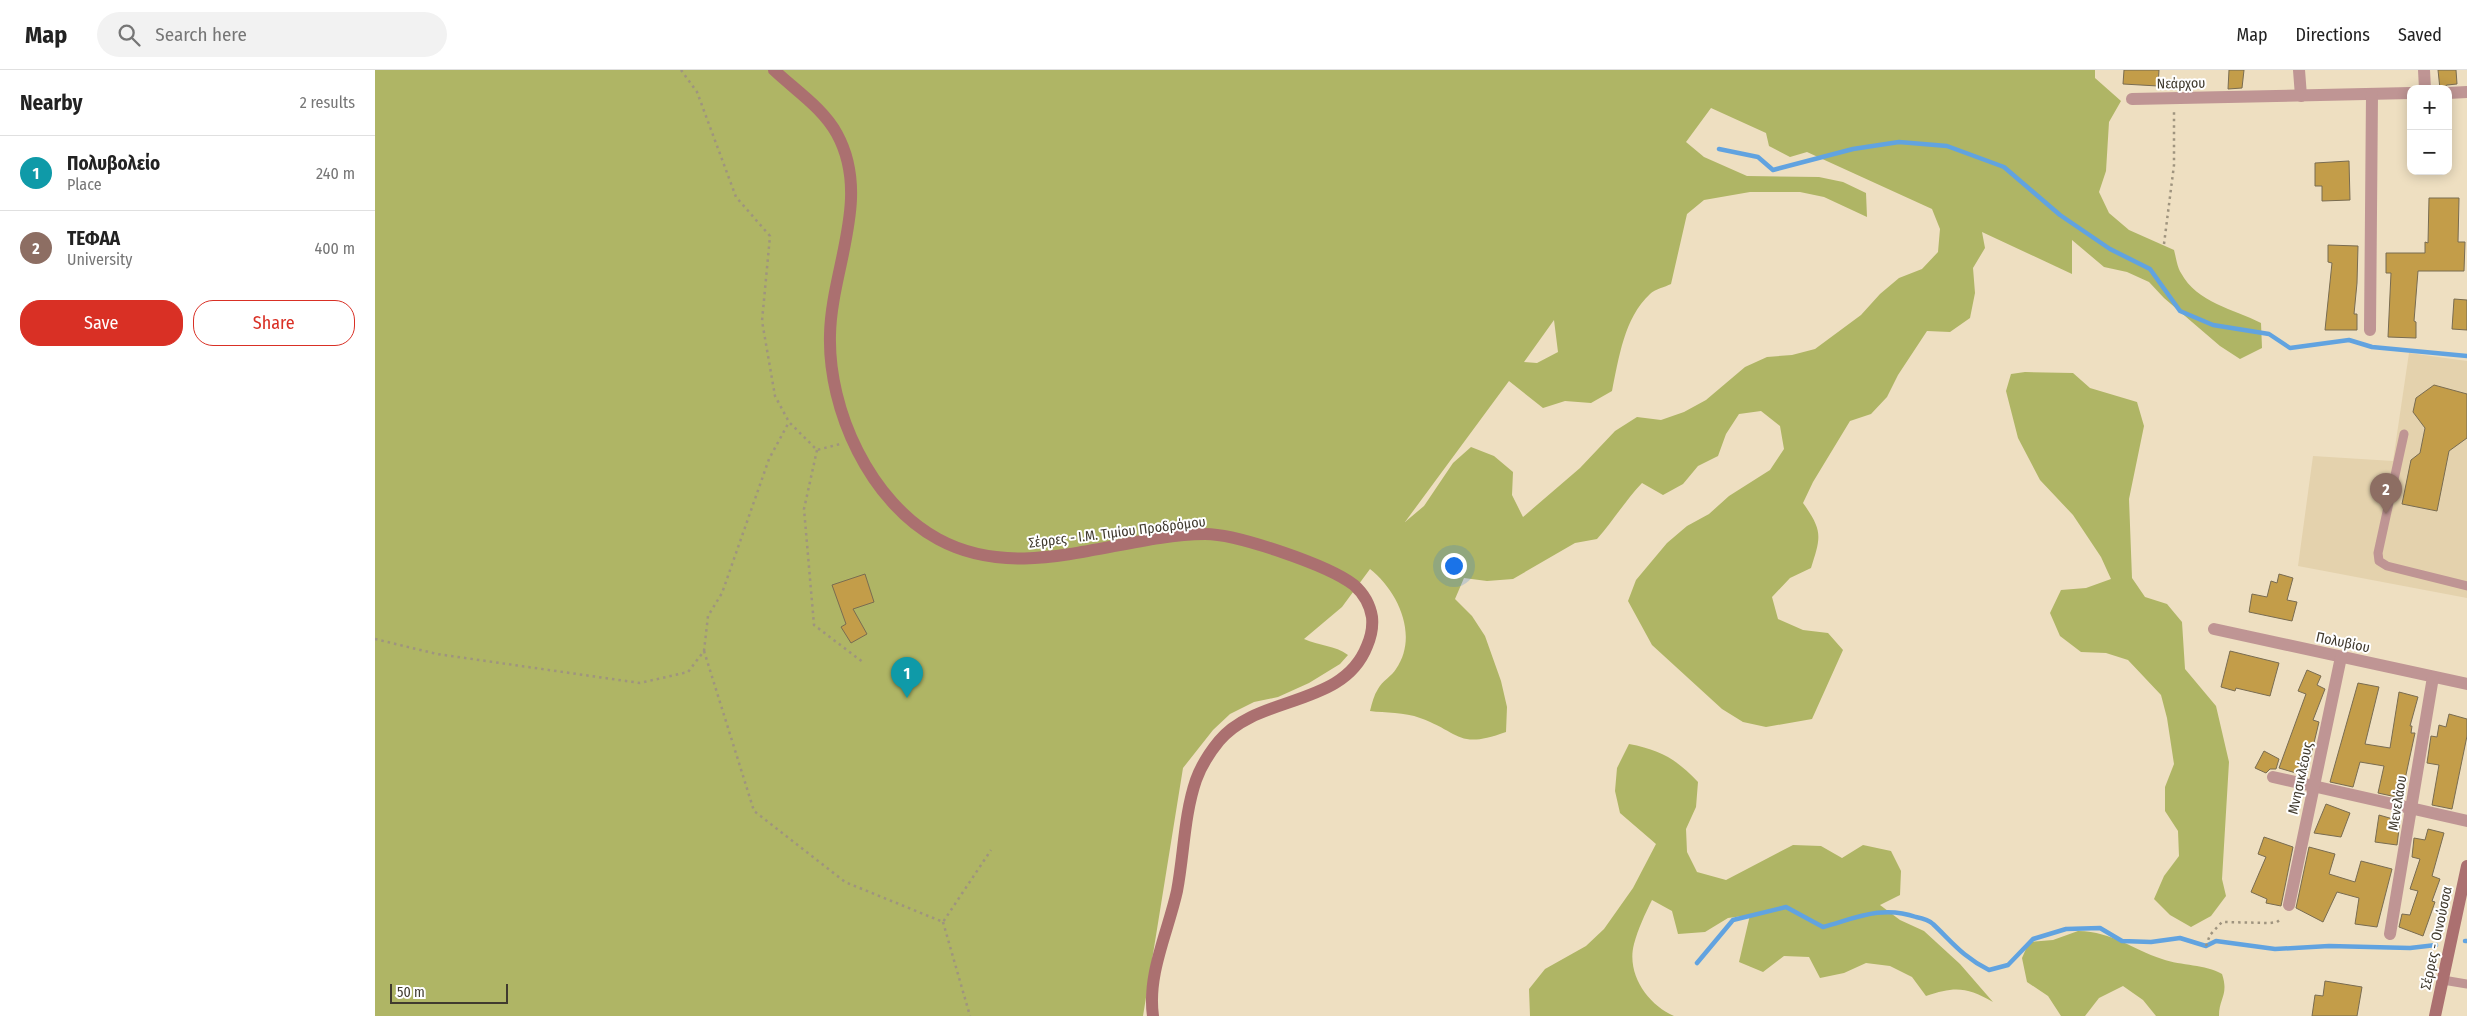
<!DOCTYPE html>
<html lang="en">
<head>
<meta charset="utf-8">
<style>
	body { margin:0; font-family:"Fira Sans Condensed",sans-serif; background:#f2f2f2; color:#222 }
	.controls { position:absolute; right:15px; top:15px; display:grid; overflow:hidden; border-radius:10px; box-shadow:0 2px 12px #0003 }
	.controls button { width:45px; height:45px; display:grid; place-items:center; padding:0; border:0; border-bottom:1px solid #e0e0e0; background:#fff; color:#222; font:25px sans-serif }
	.scale { position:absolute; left:15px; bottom:12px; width:118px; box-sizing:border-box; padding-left:5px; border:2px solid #403a2e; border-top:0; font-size:14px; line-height:18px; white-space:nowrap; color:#403a2e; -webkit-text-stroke:4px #fff; paint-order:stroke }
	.you { position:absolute; left:1078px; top:495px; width:18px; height:18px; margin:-12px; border:4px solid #fff; border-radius:50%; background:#1a73e8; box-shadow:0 0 0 8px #1a73e833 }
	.badge { display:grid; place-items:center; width:32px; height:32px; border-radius:50%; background:#d93025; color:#fff; font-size:16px; font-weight:700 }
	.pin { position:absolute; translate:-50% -41px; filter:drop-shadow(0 1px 2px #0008) }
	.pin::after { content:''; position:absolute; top:26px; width:18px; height:15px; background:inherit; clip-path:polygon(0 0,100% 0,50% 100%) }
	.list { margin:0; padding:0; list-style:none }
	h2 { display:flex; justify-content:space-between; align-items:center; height:65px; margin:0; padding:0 20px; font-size:21px }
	h2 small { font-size:16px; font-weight:400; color:#767676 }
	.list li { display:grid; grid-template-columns:32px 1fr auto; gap:15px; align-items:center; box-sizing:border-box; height:75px; padding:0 20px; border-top:1px solid #e0e0e0 }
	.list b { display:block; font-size:19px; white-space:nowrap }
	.list p { margin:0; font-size:16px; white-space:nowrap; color:#767676 }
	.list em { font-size:16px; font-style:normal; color:#767676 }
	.actions { display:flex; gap:10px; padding:15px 20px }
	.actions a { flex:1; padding:11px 0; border:1px solid #d93025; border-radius:20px; text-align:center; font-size:18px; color:#d93025 }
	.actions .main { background:#d93025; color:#fff }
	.icon { flex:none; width:28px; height:28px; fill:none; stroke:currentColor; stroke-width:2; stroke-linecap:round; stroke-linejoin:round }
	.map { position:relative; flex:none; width:2092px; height:946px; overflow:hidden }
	header { display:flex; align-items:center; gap:30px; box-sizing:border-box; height:70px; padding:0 25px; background:#fff; border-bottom:1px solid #e0e0e0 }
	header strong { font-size:24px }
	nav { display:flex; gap:28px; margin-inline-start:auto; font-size:18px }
	.search { width:350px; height:45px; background:#f2f2f2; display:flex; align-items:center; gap:12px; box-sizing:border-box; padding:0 18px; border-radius:28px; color:#767676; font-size:19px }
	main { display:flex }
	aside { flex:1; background:#fff }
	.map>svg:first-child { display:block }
	.built { fill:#e4d2ad }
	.green { fill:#afb565; fill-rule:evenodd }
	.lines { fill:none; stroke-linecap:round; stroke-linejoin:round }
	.stream { stroke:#61a3e0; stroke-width:4.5 }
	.building { fill:#c39d49; stroke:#796c51 }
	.path { stroke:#9f947f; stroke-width:2.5; stroke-dasharray:2.5 4; stroke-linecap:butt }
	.lane { stroke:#bf9594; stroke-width:9 }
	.street { stroke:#bf9594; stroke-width:12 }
	.secondary { stroke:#ab7070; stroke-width:12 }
	.labels { text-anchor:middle; stroke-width:4; stroke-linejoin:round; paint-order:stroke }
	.street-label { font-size:14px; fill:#403a2e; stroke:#fff }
</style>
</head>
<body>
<header>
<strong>Map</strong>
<div class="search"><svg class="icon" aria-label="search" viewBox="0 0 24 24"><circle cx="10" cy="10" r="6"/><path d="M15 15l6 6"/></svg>Search here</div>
<nav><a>Map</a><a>Directions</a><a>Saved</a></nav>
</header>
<main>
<aside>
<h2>Nearby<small>2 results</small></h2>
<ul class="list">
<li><span class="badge" style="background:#0f9aa8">1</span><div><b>Πολυβολείο</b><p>Place</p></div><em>240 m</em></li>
<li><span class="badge" style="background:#8d6e63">2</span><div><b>ΤΕΦΑΑ</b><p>University</p></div><em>400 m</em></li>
</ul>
<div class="actions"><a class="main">Save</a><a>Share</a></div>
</aside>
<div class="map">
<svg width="2092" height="946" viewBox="0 0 2092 946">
	<rect width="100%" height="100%" fill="#eedfc1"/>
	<!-- built -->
	<polygon class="built" points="2034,283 2092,291 2092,528 1923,496 1938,386 2018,391"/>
	<!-- green -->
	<g class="green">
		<path d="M0 0H1720V8L1746 31 1734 52 1731 101 1724 122 1734 143 1754 160 1799 180C1801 187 1802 197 1806 203 1822 233 1859 239 1886 253L1887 278 1865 289 1845 276 1789 228 1774 212 1752 202 1729 197 1697 170V204L1607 162 1610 178 1598 198 1600 223 1595 248 1575 262 1552 261 1523 305 1512 327 1496 344 1475 351 1438 412 1428 433C1448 461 1446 467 1436 498L1415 508 1397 527 1403 549 1428 560 1453 563 1468 580 1437 649 1391 657 1368 652 1347 639 1277 575 1253 531 1261 510 1292 473 1312 456 1334 444 1354 426 1395 400 1409 379 1405 356 1386 341 1364 344 1351 364 1343 386 1323 396 1308 414 1288 425 1267 413C1250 431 1238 451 1222 469L1200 473 1138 509 1112 511 1089 508 1080 529 1097 546 1110 566 1126 611 1132 637 1131 662C1082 680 1085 662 1045 648 1030 642 1010 643 995 641 997 633 999 625 1003 619 1007 611 1017 606 1021 599 1044 566 1023 521 995 499L967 537 929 569C944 576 960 575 973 585L965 594 934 613 903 627 879 632 855 644 838 660 808 698 768 946H0ZM1336 38 1391 63 1394 76 1415 87 1432 82 1557 139 1565 159 1563 182 1547 199 1524 208 1505 224 1486 245 1440 279 1417 285 1392 287 1370 297 1331 330 1309 342 1286 350 1262 347 1240 361 1205 398 1148 447 1137 425 1138 402 1119 386 1096 377 1078 393 1049 436 1030 452 1134 311 1168 338 1190 331 1216 333 1237 321C1244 288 1249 248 1275 224 1280 219 1290 217 1296 214L1312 144 1329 130 1375 122H1425L1449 127 1492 147 1491 123 1468 112 1444 107 1372 106 1329 87 1311 72ZM1179 250 1183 282 1162 293 1149 292Z"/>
		<polygon points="1650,302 1698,303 1715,318 1762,332 1769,356 1754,429 1757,508 1770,527 1792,534 1807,552 1810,599 1841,636 1854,692 1847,809 1851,826 1836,846 1816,857 1795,845 1779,829 1789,806 1804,786 1803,761 1790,741 1790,717 1799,694 1792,648 1786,625 1753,590 1731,583 1706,582 1685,566 1675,543 1686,520 1711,518 1736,509 1726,487 1698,445 1665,410 1643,368 1631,321 1636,304"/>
		<path d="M1254 674C1286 680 1301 689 1323 712L1321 737 1311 759 1312 782 1322 802 1351 810 1418 775 1446 776 1467 788 1488 775 1516 781 1526 801 1525 825 1505 835 1525 850 1549 861 1585 894 1618 932C1592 917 1580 916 1551 926L1537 907 1515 896 1491 893 1469 903 1445 908 1434 887 1409 886 1388 902 1364 892 1375 845 1353 848 1330 862 1303 864 1297 841 1277 830C1270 844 1263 859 1259 874 1251 904 1273 935 1299 946H1155L1154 919 1170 899 1211 876 1229 859 1258 818 1281 774 1245 743 1240 721 1242 698Z"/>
		<path d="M1703 861C1739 862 1756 879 1787 889 1807 896 1830 894 1847 904 1854 925 1844 928 1844 946H1781L1768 930 1748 916 1724 928 1710 946H1686L1673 926 1652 912 1647 888 1654 872 1678 870Z"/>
	</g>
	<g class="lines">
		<!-- stream -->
		<g class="stream">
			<polyline points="1344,79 1383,87 1398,100 1478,79 1524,72 1572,76 1629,97 1685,145 1735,179 1775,199 1805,241 1838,255 1894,264 1915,278 1974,270 1997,277 2092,286"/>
			<polyline points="2090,871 2092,871"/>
			<path d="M1322 893 1358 850 1411 837 1448 857C1481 848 1507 835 1541 847 1546 848 1554 850 1558 854 1578 873 1588 887 1614 900L1633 895 1658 869 1691 859 1725 858 1747 871 1776 872 1805 868 1831 876 1841 871 1900 879 1954 876 2035 878 2061 875"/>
		</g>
	</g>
	<!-- building -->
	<g class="building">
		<polygon points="1749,0 1784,0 1783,16 1748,14"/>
		<polygon points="1854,0 1869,0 1867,18 1853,19"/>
		<polygon points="2063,0 2081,0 2082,14 2072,15 2065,19"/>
		<polygon points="1974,91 1975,130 1947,131 1947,116 1940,116 1940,93"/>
		<polygon points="2054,128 2084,128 2083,172 2090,172 2089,201 2043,201 2039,251 2041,252 2041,268 2013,267 2016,203 2011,203 2011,183 2050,183 2050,172 2053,173"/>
		<polygon points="1953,175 1983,176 1982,213 1979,244 1982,244 1982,260 1950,260 1957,193 1953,192"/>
		<polygon points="2079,229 2092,230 2092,260 2077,259"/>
		<polygon points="2059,315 2092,324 2092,368 2074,381 2062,441 2027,434 2036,390 2045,383 2050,358 2038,342 2041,328"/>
		<polygon points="490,504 499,532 478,539 492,564 476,573 466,557 471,554 457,515"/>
		<polygon points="1904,504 1918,508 1912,530 1922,532 1917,551 1874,542 1877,524 1892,527 1896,511 1902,513"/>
		<polygon points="1855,581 1904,593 1895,626 1861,618 1860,621 1846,617"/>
		<polygon points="1932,600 1946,606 1942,615 1950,619 1938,650 1944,652 1931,706 1904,698 1931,624 1923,621"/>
		<polygon points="1983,613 2004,617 1990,674 2015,678 2024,622 2043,627 2035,656 2037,656 2036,663 2040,663 2026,728 2003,723 2009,696 1985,692 1978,717 1955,712"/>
		<polygon points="2074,644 2092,649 2092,666 2077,739 2057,735 2064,695 2052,693 2056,666 2062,667 2064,655 2071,657"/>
		<polygon points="1889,681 1904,689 1901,699 1895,699 1891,703 1880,698"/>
		<polygon points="1951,734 1975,743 1966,767 1939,763"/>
		<polygon points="2004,745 2025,751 2022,775 2000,772"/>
		<polygon points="2053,759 2069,763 2057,806 2065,809 2057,831 2060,832 2048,866 2024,857 2027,844 2035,845 2043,821 2035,819 2045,789 2037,787 2039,768 2050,770"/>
		<polygon points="1889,767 1918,777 1906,836 1891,833 1892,829 1876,822 1891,787 1883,784"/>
		<polygon points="1934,777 1960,784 1954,804 1980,812 1986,791 2017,799 2002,857 1980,854 1984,828 1962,822 1948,852 1921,838"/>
		<polygon points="1950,911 1987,917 1982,946 1937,946 1940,925 1948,926"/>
	</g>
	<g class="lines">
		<!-- path -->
		<g class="path">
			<polyline points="306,0 322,22 361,127 395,166 387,251 400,326 414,352 442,380 465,374"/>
			<polyline points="1789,174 1799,95 1799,42"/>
			<polyline points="442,380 429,439 439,555 489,593"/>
			<polyline points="0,569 62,584 265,613 313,602 329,581 333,546 347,523 394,389 414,352"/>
			<polyline points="329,581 379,741 470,812 568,852 616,780"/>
			<polyline points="568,852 595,946"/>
			<polyline points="1831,876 1835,865 1847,852 1895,853 1902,852 1907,848"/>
		</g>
		<!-- lane -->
		<g class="lane">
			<polyline points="2029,364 2003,483 2004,491 2012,496 2092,516"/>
			<polyline points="2068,910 2092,914"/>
		</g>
		<!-- street -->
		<g class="street">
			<polyline points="1924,0 1926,26"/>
			<polyline points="2049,0 2050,19"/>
			<polyline points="2073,23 2092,22"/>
			<polyline points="1757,29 2036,23"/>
			<polyline points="1995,260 1997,24"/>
			<polyline points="1839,559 2092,614"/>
			<polyline points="1898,707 2092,751"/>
			<polyline points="1914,835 1966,587"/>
			<polyline points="2015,864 2058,607"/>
		</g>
		<!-- secondary -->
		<g class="secondary">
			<path d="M399 0C420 20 448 38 462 64 497 128 456 199 455 265 453 340 495 432 563 469 647 515 741 465 830 464 862 464 953 495 979 515 988 523 995 535 997 547 998 557 996 567 992 576 968 638 883 624 844 671 835 682 826 696 821 710 809 745 809 784 802 821 793 862 772 904 778 946"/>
			<polyline points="2060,946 2092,796"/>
		</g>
	</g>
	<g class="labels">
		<!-- street labels -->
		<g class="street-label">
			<text transform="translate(1806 13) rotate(-1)" y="5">Νεάρχου</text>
			<text transform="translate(742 462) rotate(-7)" y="5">Σέρρες - Ι.Μ. Τιμίου Προδρόμου</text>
			<text transform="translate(1968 572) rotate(12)" y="5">Πολυβίου</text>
			<text transform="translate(1925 708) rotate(-78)" y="5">Μνησικλέους</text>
			<text transform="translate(2022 733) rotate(-81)" y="5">Μενελάου</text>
			<text transform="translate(2061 868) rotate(-78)" y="5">Σέρρες - Οινούσσα</text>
		</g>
	</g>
</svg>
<div class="controls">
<button>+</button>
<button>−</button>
</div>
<div class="scale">50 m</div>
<div class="you"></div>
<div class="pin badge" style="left:532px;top:628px;background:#0f9aa8">1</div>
<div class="pin badge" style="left:2011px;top:444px;background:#8d6e63">2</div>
</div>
</main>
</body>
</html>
